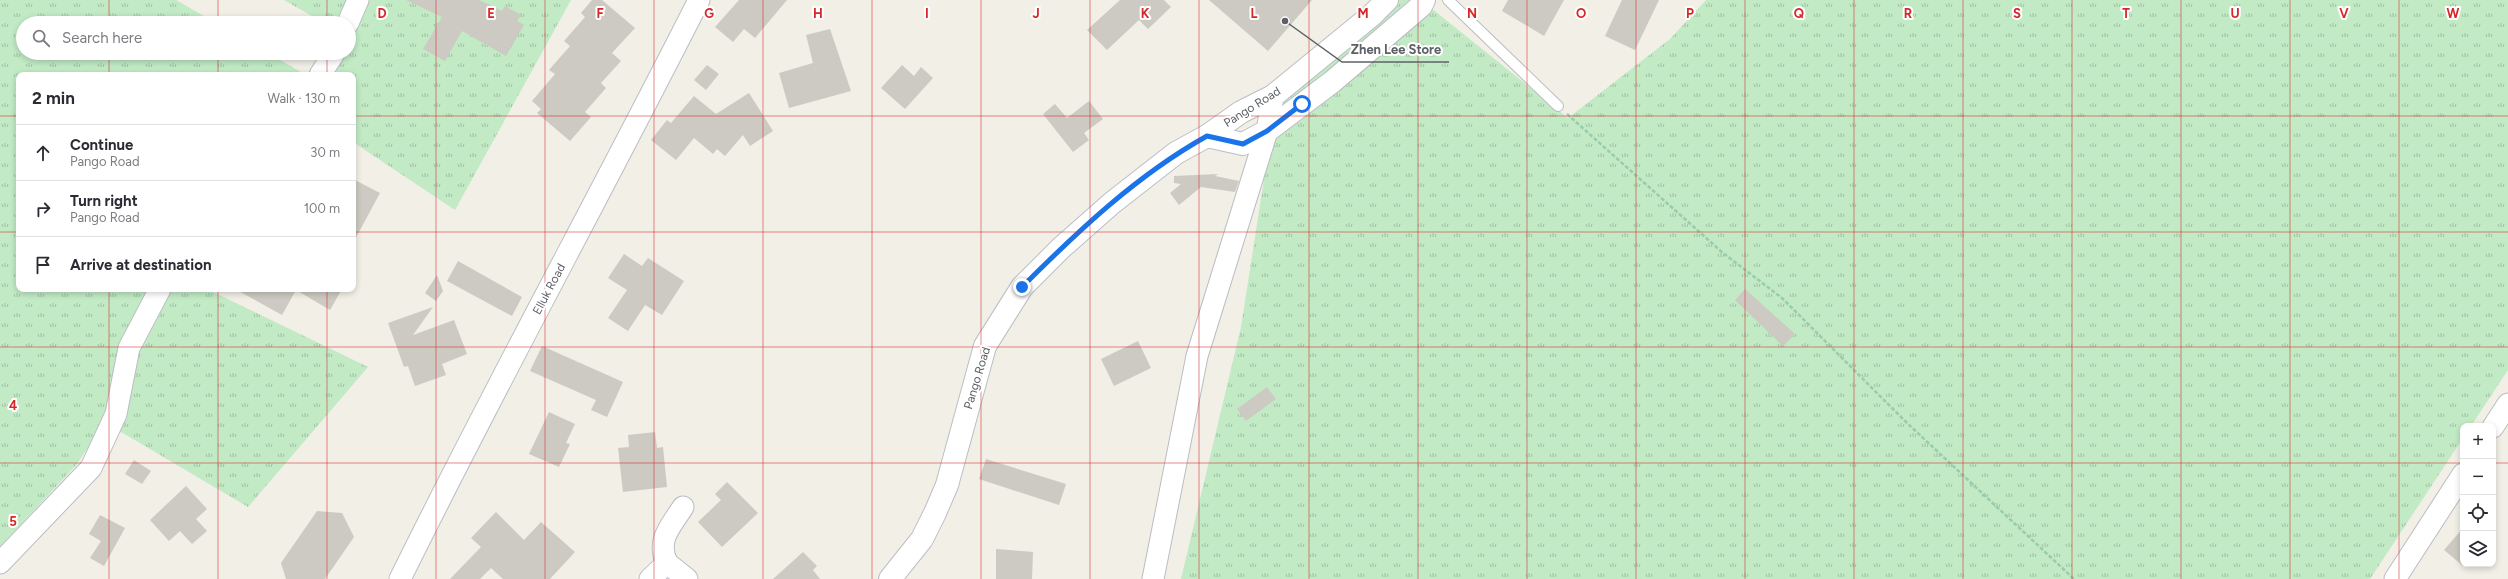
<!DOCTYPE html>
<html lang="en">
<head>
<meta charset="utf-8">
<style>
	body { margin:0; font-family:Figtree,sans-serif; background:#f7f7f7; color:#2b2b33 }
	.controls { position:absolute; right:12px; bottom:12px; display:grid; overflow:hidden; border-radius:8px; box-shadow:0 2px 6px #0003 }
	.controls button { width:36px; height:36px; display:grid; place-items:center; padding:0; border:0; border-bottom:1px solid #e1e1e2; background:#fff; color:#2b2b33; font:20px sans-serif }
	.stop { position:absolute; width:12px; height:12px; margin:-9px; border:3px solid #1a73e8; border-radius:50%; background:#fff }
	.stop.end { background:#1a73e8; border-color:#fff; box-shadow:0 1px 4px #0008 }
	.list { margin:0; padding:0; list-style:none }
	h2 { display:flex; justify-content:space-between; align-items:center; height:52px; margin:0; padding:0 16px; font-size:17px }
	h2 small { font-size:13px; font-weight:400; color:#7c7c81 }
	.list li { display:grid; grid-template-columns:26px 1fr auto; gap:12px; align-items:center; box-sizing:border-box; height:56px; padding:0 16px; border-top:1px solid #e1e1e2 }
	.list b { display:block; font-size:15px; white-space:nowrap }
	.list p { margin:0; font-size:13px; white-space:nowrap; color:#7c7c81 }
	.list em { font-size:13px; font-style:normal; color:#7c7c81 }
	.icon { flex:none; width:22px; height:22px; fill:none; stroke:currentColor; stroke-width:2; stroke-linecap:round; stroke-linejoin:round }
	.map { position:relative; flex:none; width:2508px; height:579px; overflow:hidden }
	.search { position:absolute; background:#fff; box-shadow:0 2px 6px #0003; left:16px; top:16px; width:340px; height:44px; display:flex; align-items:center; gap:10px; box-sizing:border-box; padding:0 14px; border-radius:22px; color:#7c7c81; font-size:15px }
	.panel { position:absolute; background:#fff; box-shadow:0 2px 6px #0003; left:16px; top:72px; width:340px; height:220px; border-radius:8px }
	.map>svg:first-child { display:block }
	.grass { fill:url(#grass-tufts) }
	.building { fill:#cccac2 }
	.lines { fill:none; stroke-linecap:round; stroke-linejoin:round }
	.lane-casing { stroke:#babdc2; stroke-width:12 }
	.street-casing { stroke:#babdc2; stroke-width:23 }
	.secondary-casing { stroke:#bbbec4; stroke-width:24 }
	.path { stroke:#99ccad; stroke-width:2.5; stroke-dasharray:4 2; stroke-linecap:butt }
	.lane { stroke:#fff; stroke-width:10 }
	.street { stroke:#fff; stroke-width:21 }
	.secondary { stroke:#fff; stroke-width:22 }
	.route { stroke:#1a73e8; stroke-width:5 }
	.grid { fill:none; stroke:#d62828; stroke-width:1; stroke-opacity:0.55 }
	.labels { text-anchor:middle; stroke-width:4; stroke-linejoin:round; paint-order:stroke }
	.street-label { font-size:12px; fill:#5d6167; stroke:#fff }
	.grid-label { font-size:13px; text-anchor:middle; font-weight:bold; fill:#d62828; stroke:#fff; stroke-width:4; stroke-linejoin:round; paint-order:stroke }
	.leader { fill:none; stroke:#5d6167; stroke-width:1.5 }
	.callout-dot { fill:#5d6167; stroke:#fff; stroke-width:1.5 }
	.callout-label { font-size:13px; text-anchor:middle; font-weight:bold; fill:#5d6167; stroke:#fff; stroke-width:4; stroke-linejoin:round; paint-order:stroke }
</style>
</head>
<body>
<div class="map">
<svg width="2508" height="579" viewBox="0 0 2508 579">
	<defs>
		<pattern id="grass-tufts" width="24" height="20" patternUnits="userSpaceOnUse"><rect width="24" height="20" fill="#c1eac5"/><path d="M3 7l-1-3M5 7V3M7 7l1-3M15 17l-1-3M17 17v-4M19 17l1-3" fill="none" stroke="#a0c1a4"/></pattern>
	</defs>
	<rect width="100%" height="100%" fill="#f1efe6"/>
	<!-- grass -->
	<g class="grass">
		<polygon points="0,0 176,0 216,23 23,23 23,53 268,53 306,75 19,75 19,289 207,289 368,367 248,507 123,433 102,426 77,464 0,547"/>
		<polygon points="284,0 571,0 455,210 353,142 353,75 311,75 322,53 349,53 349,23 324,23"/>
		<polygon points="1396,0 1421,0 1568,118 1670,39 1706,0 2508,0 2508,370 2471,426 2463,426 2463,438 2370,579 1181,579 1241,327 1277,96"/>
	</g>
	<!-- building -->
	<g class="building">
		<polygon points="406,0 479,0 502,11 505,6 521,15 517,21 524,25 506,56 462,31 445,61 423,49 442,17"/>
		<polygon points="592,0 602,0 635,28 612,53 621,61 601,83 606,88 585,112 591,117 570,141 537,113 541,109 532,101 555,74 549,70 570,46 564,41 585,17 581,13"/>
		<polygon points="739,0 787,0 755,38 744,29 733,42 715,27"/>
		<polygon points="1120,0 1164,0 1171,7 1148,29 1139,20 1107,50 1087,30"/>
		<polygon points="1209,0 1312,0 1268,51"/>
		<polygon points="1508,0 1564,0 1544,36 1502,11"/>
		<polygon points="1622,0 1659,0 1635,50 1605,36"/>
		<polygon points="830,29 851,91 789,108 779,73 813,63 806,35"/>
		<polygon points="707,65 719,74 706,90 694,80"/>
		<polygon points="902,65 914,76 921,67 933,78 905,109 881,88"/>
		<polygon points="749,93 773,131 750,146 743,135 725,156 717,149 713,154 694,138 676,160 651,140 667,120 671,123 694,96 716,114"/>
		<polygon points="1089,101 1103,119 1084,133 1089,140 1073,152 1043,114 1055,104 1067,118"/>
		<polygon points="1218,174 1215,176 1239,181 1235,192 1201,187 1179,205 1170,193 1181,184 1174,183 1174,176"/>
		<polygon points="353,179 380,193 353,243"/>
		<polygon points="624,254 642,266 648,258 684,281 662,315 645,305 628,331 608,318 627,290 608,278"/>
		<polygon points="458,261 522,297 512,316 447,281"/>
		<polygon points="437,275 443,291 436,301 425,293"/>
		<polygon points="235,289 342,289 330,310 296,290 282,315"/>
		<polygon points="1745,289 1795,334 1783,346 1735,300"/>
		<polygon points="433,307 413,335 454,320 467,354 442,364 446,375 415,386 408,366 404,367 388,323"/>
		<polygon points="1138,341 1151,368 1114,386 1101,359"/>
		<polygon points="542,346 623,382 607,417 591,410 596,400 530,371"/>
		<polygon points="1267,387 1276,399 1246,421 1237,409"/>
		<polygon points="549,412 575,424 566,443 570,444 559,467 529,454"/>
		<polygon points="655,432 657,448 663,447 667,487 623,492 618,448 629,447 628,435"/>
		<polygon points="986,459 1066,484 1059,505 979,479"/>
		<polygon points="134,460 151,471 142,484 125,474"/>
		<polygon points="727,482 758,513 722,547 698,522 721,500 715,494"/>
		<polygon points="186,486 207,509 196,519 207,531 192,544 180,531 169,541 150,520"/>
		<polygon points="317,511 342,513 354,537 325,579 286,579 281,563"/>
		<polygon points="496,512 524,540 541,522 575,552 550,579 503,579 491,568 480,579 450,579 481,547 471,538"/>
		<polygon points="100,515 125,528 104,566 90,558 101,541 89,534"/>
		<polygon points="2463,528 2463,566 2444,550"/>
		<polygon points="996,549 1033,552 1032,579 996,579"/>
		<polygon points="803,552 817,566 813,570 820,579 773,579"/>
	</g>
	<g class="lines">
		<defs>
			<polyline id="lane" points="1448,0 1558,106"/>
			<g id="street">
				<polyline points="348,23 358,0"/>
				<polyline points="320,75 334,53"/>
				<polyline points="2493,427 2508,404"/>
				<polyline points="0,563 91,468 116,414 129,348 160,289"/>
				<polyline points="667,563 687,579"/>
				<path d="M400 579C496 384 601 194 699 0"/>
				<path d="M650 579 667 563C656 540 671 526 683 507"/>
				<polyline points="1153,579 1197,356 1267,131 1273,96"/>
				<polyline points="2395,579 2463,474"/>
			</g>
			<g id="secondary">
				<polyline points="1207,136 1243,144 1267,131 1332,82 1421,6 1424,0"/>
				<polyline points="890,579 922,539 935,513 947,485 985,346 1022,287 1061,248 1112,203 1176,153 1207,136 1241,112 1273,96 1372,15 1387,0"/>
			</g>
		</defs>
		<!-- lane casing -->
		<use href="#lane" class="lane-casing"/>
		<!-- street casing -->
		<use href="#street" class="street-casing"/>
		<!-- secondary casing -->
		<use href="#secondary" class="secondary-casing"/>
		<!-- path -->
		<polyline class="path" points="1567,114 1723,253 1782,298 1907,423 2074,579"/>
		<!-- lane -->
		<use href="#lane" class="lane"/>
		<!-- street -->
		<use href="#street" class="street"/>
		<!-- secondary -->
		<use href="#secondary" class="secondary"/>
	</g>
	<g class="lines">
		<!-- route -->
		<path class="route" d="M1022 287C1078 231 1137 175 1207 136L1243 144 1267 131 1302 104"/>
	</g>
	<!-- grid -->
	<path class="grid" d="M109 0V23M218 0V23M327 0V23M436 0V579M545 0V579M654 0V579M763 0V579M872 0V579M981 0V579M1090 0V579M1199 0V579M1309 0V579M1418 0V579M1527 0V579M1636 0V579M1745 0V579M1854 0V579M1963 0V579M2072 0V579M2181 0V579M2290 0V579M2399 0V579M109 53V75M218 53V75M327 53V75M0 116H19M353 116H2508M0 232H19M353 232H2508M109 289V579M218 289V579M327 289V579M0 347H2508M0 463H2463M2493 463H2508"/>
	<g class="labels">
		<!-- street labels -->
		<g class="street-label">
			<text transform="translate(1252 107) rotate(-32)" y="4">Pango Road</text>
			<text transform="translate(549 289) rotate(-62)" y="4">Elluk Road</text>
			<text transform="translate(977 378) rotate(-73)" y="4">Pango Road</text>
		</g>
	</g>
	<g class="grid-label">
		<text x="382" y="18">D</text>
		<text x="491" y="18">E</text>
		<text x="600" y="18">F</text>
		<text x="709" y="18">G</text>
		<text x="818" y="18">H</text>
		<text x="927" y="18">I</text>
		<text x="1036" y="18">J</text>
		<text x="1145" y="18">K</text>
		<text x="1254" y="18">L</text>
		<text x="1363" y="18">M</text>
		<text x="1472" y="18">N</text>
		<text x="1581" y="18">O</text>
		<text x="1690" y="18">P</text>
		<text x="1799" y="18">Q</text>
		<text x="1908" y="18">R</text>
		<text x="2017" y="18">S</text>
		<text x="2126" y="18">T</text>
		<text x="2235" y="18">U</text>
		<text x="2344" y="18">V</text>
		<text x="2453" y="18">W</text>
		<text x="13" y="410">4</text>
		<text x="13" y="526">5</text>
	</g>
	<!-- callouts -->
	<path class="leader" d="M1285 21L1342 62H1449"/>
	<circle class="callout-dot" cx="1285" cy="21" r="4"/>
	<g class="callout-label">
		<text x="1396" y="54">Zhen Lee Store</text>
	</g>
</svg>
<div class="controls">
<button>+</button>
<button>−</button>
<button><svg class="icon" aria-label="locate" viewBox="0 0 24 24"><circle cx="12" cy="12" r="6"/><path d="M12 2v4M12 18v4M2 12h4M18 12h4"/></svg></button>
<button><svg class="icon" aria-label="layers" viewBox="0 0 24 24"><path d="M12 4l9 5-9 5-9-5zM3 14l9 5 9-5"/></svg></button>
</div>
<div class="stop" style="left:1302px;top:104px"></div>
<div class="stop end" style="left:1022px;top:287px"></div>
<div class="search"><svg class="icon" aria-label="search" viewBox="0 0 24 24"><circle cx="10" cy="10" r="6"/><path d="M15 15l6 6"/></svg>Search here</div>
<section class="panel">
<h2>2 min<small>Walk · 130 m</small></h2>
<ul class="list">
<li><svg class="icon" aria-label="ahead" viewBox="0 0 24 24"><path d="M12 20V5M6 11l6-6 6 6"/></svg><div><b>Continue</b><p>Pango Road</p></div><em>30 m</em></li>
<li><svg class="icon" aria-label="right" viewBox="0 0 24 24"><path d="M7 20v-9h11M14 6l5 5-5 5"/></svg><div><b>Turn right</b><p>Pango Road</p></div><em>100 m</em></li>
<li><svg class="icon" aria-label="arrive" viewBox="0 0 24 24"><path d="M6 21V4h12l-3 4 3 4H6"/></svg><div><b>Arrive at destination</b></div></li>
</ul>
</section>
</div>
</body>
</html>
